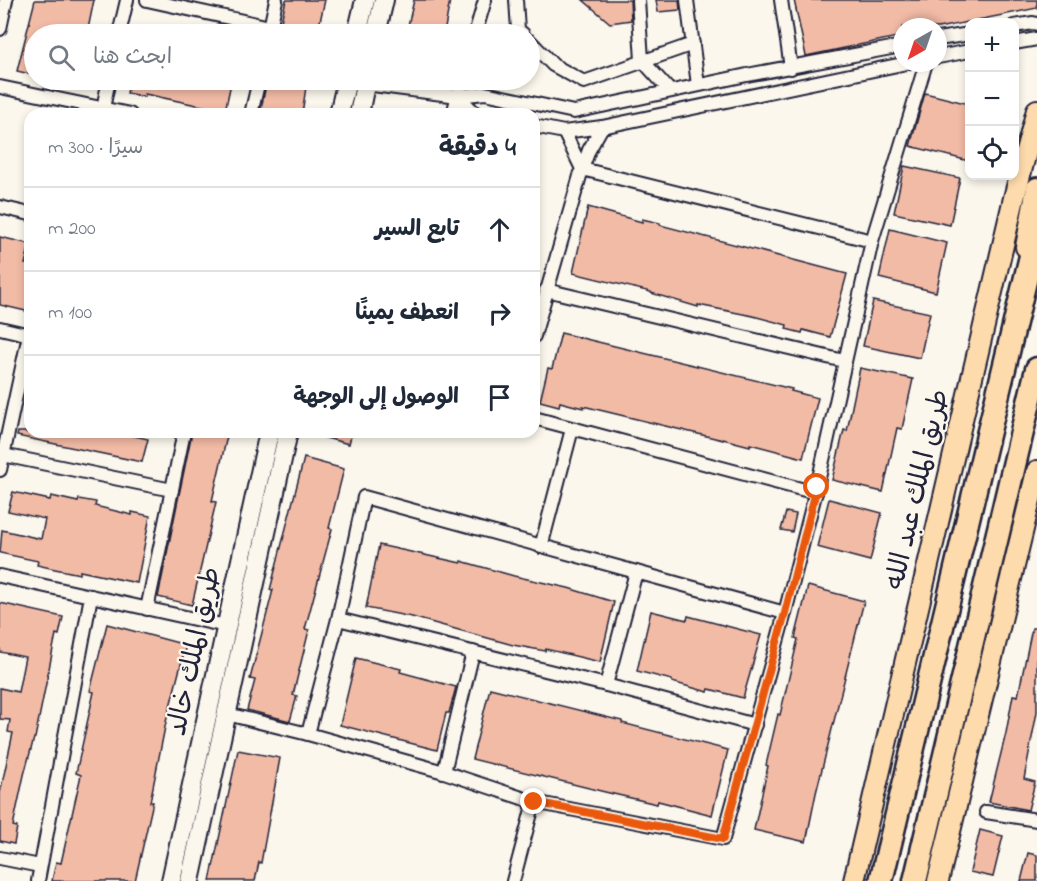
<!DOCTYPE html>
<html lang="ar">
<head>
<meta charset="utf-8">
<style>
	body { margin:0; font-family:"Indie Flower","Playpen Sans Arabic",sans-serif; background:#f6f6f7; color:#1f2937; direction:rtl }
	.controls { position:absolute; right:18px; top:18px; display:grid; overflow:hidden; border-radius:12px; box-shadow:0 3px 9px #0003 }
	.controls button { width:54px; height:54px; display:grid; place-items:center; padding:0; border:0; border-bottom:2px solid #e0e1e3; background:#fff; color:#1f2937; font:30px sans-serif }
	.compass { position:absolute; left:893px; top:18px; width:54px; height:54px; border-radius:50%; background:#fff; box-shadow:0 3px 9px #0003; rotate:220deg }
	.stop { position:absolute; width:18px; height:18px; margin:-14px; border:4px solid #ea580c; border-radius:50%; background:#fff }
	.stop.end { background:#ea580c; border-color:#fff; box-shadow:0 2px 6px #0008 }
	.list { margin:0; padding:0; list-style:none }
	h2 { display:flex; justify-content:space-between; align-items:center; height:78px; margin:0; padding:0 24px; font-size:26px }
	h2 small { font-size:20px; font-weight:400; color:#747a83 }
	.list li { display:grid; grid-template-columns:39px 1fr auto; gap:18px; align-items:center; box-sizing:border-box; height:84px; padding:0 24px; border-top:2px solid #e0e1e3 }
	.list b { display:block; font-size:22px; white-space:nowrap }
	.list em { font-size:20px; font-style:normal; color:#747a83 }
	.icon { flex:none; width:33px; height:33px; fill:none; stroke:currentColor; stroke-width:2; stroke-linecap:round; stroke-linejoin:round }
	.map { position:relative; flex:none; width:1037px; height:881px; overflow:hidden; direction:ltr }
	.search { position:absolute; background:#fff; box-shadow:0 3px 9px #0003; left:24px; top:24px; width:516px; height:66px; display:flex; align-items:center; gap:15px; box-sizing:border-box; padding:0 21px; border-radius:33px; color:#747a83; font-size:22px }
	.panel { position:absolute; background:#fff; box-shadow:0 3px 9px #0003; left:24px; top:108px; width:516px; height:330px; border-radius:18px; direction:rtl }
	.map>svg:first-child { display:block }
	.building { fill:#f2bba6; stroke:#22223b; stroke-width:1.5 }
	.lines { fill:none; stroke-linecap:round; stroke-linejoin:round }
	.minor-casing { stroke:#22223b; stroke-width:16 }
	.secondary-casing { stroke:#22223b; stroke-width:22 }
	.primary-casing { stroke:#22223b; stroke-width:24 }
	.motorway-casing { stroke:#22223b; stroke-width:27 }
	.minor { stroke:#fbf7ec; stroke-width:12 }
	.secondary { stroke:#fbf7ec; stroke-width:18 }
	.primary { stroke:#fedbac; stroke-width:20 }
	.motorway { stroke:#fedbac; stroke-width:22 }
	.route { stroke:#ea580c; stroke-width:8 }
	.labels { text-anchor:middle; stroke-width:4.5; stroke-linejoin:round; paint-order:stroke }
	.street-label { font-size:27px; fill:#22223b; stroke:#fbf7ec }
</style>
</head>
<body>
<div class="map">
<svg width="1037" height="881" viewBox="0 0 1037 881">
	<rect width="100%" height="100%" fill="#fbf7ec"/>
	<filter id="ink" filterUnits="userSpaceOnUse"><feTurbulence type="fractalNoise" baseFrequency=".0167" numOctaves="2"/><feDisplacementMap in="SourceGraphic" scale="12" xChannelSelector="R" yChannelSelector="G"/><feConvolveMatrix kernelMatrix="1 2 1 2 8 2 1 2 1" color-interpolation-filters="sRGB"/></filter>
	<g filter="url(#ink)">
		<!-- building -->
		<g class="building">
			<polygon points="35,0 94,0 87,34 75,32 75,34 34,34 34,75 17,71"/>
			<polygon points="286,0 325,0 317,34 278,34"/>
			<polygon points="414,0 450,0 444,34 406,34"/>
			<polygon points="583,0 630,0 631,20 610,23"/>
			<polygon points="656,0 679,0 680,10 658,12"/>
			<polygon points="794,0 1037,0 1037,8 938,28 902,27 902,36 806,56"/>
			<polygon points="130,80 216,80 231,83 225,111 145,94 145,97 127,93"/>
			<polygon points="267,80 307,80 302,114 260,114"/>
			<polygon points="925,93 969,104 969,161 910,146"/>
			<polygon points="904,166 960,178 950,225 894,213"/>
			<polygon points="588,207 642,222 642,219 660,223 660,225 847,274 830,337 803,330 802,333 786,329 787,325 753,316 698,305 698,307 651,293 651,292 573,273"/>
			<polygon points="890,229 947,243 936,292 879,278"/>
			<polygon points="0,237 30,244 25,264 30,264 30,312 0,305"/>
			<polygon points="873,301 930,313 920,358 863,346"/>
			<polygon points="561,333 792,389 791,391 818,398 803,458 750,444 750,446 723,439 723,440 583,406 583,408 560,402 559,406 540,401 548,368 552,369"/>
			<polygon points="860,368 913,379 902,429 897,428 883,492 832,480 844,430 847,431"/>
			<polygon points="18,432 117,432 148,439 142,462 17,436"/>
			<polygon points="192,432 228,432 212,501 216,502 192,605 158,597"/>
			<polygon points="314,432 352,432 349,444 314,435"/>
			<polygon points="304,458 344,469 329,528 332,529 305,629 309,630 293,695 297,696 290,721 247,710 255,680 250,679 273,590 270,590"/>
			<polygon points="13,492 50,500 51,496 78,502 79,499 96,502 95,506 132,515 132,512 150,516 137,583 80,571 80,574 55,569 37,565 38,561 0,553 2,530 41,539 45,519 8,511"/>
			<polygon points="829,499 882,513 870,561 817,547"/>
			<polygon points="786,512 796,514 792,532 781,530"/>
			<polygon points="379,545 461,563 461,561 514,576 568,588 614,602 600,662 546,649 545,651 513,645 412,617 366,608"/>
			<polygon points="808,586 864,601 816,793 806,842 754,830 768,766 766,765 778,714 780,715 798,639 795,638"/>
			<polygon points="0,603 63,617 59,635 56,634 35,738 34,738 24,775 13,826 17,827 14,844 0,841 0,793 13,733 8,732 10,720 0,719 0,688 18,692 25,657 0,652"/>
			<polygon points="651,611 687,620 688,616 761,635 743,698 709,689 708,692 672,682 672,680 637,671"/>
			<polygon points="107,624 186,645 166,722 150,802 153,802 135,881 52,881 56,862 61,863 81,775 76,773 94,692 90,691"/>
			<polygon points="1032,628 1037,628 1037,712 1024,779 1035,782 1028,810 989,802 1006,733 1013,695 1018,696"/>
			<polygon points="356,658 401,669 400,672 456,687 449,713 446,713 437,750 340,725"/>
			<polygon points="490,688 622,721 622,723 728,750 712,815 658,801 657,804 605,792 472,759"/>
			<polygon points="238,750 280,758 261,863 259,862 255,881 210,881"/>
			<polygon points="980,830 1003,836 993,877 970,872"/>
			<polygon points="1028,853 1037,855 1037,881 1021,881"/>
		</g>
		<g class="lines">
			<defs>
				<g id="minor">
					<polyline points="147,0 270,27"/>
					<polyline points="516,0 518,30 523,34"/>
					<polyline points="638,0 642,60 670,91"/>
					<polyline points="687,0 698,85"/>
					<polyline points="781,0 791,68"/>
					<polyline points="1014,26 1033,23 1037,24"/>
					<polyline points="0,29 6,0"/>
					<polyline points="269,33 276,0"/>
					<polyline points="119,34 127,0"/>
					<polyline points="475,34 485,0"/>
					<polyline points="938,39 970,34"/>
					<polyline points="530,41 553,65 584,82 693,44"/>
					<polyline points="1014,43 1037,39"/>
					<polyline points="938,57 970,51"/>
					<polyline points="365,84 458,96 485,93 574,112 747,75 902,46"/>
					<polyline points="0,87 130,114"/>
					<polyline points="458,96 476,114"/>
					<polyline points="103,108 109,80"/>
					<polyline points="251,114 259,80"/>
					<polyline points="453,114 462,80"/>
					<polyline points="534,126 564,132 602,127 907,63"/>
					<polyline points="564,132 582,169"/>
					<polyline points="582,169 589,150 602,127"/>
					<polyline points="0,207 30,214"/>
					<polyline points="546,290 844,361"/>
					<polyline points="0,328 30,335"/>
					<polyline points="534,336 582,169 872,241"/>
					<polyline points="534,418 816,493"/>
					<polyline points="3,455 172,490"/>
					<polyline points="0,470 29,335"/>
					<polygon points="364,497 785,613 723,839 534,802 444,772 308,734 338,619"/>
					<polyline points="541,547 572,429"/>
					<polyline points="0,576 226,626"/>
					<polyline points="147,609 184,432"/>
					<polyline points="785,613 817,487 872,241 926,63"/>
					<polyline points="338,619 606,685 755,725"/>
					<polyline points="606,685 636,572"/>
					<polyline points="227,714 308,734"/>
					<polyline points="444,772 473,652"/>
					<polyline points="986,812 1037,820"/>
					<polyline points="0,858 40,866"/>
					<polyline points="38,881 91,596"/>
					<polyline points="513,881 534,802"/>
				</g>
				<g id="secondary">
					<polyline points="357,34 365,0"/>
					<polyline points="376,34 384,0"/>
					<polyline points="339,114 347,80"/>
					<polyline points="359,114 366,80"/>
					<polyline points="171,881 269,432"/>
					<polyline points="190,881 288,432"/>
				</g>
				<g id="primary">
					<polyline points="1026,247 1037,188"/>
					<polyline points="854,881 1014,198 1037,110"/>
					<polyline points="938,881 1037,471"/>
				</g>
				<g id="motorway">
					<polyline points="881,881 1037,231"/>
					<polyline points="915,881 1037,369"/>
				</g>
			</defs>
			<!-- minor casing -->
			<use href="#minor" class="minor-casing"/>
			<!-- secondary casing -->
			<use href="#secondary" class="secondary-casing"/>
			<!-- primary casing -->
			<use href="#primary" class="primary-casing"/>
			<!-- motorway casing -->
			<use href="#motorway" class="motorway-casing"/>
			<!-- minor -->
			<use href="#minor" class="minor"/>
			<!-- secondary -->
			<use href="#secondary" class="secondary"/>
			<!-- primary -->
			<use href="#primary" class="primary"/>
			<!-- motorway -->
			<use href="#motorway" class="motorway"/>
		</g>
	</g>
	<g class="lines" filter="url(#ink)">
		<!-- route -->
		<polyline class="route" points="534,802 723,839 785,613 817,487"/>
	</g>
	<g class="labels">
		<!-- street labels -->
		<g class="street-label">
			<text transform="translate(916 489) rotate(-77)" y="9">طريق الملك عبد الله</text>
			<text transform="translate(193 651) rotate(-78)" y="9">طريق الملك خالد</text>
		</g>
	</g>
</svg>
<div class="controls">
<button>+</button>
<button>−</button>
<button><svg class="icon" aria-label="locate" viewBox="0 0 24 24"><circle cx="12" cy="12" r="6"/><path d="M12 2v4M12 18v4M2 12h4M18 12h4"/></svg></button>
</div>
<svg class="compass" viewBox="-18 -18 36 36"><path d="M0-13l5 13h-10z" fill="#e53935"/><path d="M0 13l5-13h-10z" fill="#747a83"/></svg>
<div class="stop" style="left:817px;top:487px"></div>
<div class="stop end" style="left:534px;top:802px"></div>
<div class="search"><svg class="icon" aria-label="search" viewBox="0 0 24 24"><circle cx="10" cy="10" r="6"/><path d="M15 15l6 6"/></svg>ابحث هنا</div>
<section class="panel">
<h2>4 دقيقة<small>سيرًا · 300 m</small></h2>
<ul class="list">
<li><svg class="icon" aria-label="ahead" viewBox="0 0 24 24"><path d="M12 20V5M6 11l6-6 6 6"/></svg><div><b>تابع السير</b></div><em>200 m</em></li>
<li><svg class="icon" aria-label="right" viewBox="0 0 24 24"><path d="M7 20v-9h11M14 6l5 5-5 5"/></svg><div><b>انعطف يمينًا</b></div><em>100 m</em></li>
<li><svg class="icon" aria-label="arrive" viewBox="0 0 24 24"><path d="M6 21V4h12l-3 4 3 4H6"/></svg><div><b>الوصول إلى الوجهة</b></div></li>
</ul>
</section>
</div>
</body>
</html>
